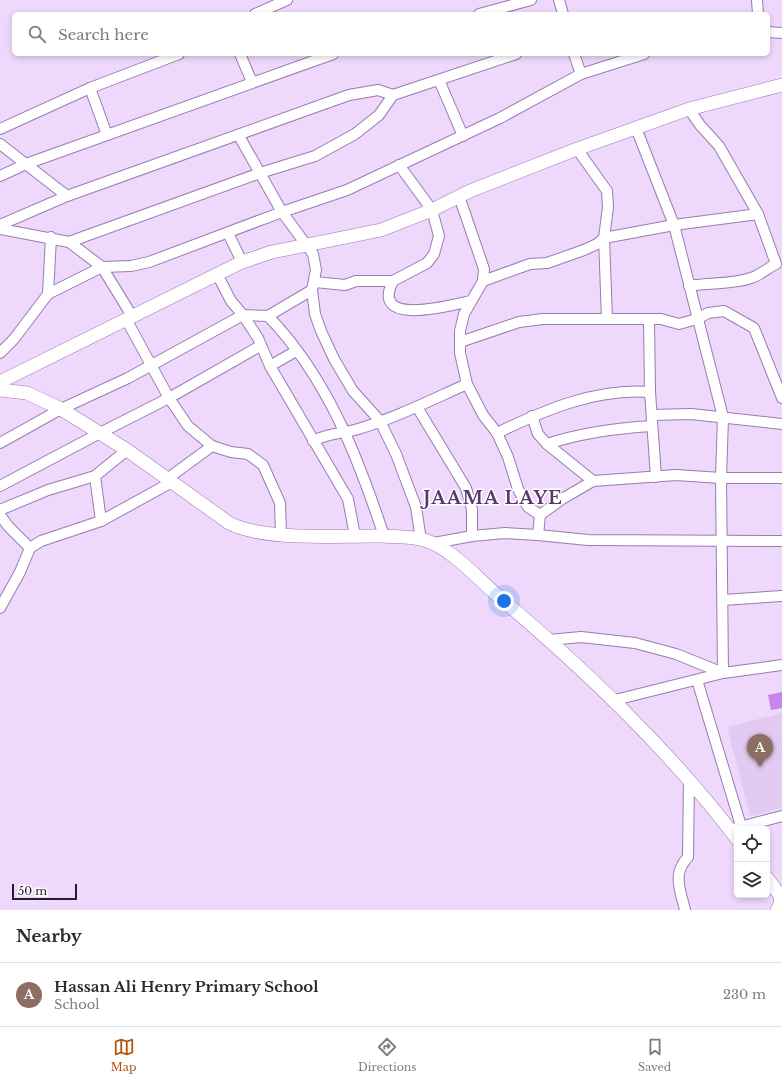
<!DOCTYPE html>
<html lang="en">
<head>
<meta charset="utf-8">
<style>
	body { margin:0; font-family:"Libre Baskerville",serif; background:#f7f7f7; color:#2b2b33 }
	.controls { position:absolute; right:12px; bottom:12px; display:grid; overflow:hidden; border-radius:6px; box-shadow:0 2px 6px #0003 }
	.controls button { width:36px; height:36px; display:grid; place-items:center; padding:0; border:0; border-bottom:1px solid #e1e1e2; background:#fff; color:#2b2b33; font:20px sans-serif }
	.scale { position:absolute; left:12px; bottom:10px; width:65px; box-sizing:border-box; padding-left:4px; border:2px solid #281a30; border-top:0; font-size:11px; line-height:14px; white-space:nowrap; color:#281a30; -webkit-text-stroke:3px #fff; paint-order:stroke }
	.you { position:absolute; left:504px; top:601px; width:14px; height:14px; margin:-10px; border:3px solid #fff; border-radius:50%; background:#1a73e8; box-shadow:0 0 0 6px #1a73e833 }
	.badge { display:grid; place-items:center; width:26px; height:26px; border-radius:50%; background:#b45309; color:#fff; font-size:13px; font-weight:700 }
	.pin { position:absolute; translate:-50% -33px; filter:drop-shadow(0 1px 2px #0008) }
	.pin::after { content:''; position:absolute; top:21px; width:14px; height:12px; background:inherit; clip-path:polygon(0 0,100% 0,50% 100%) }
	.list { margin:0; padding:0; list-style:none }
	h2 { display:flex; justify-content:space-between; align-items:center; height:52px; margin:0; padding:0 16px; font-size:17px }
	h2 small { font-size:13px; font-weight:400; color:#7c7c81 }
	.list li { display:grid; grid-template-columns:26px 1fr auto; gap:12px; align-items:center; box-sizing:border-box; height:64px; padding:0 16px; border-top:1px solid #e1e1e2 }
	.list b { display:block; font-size:15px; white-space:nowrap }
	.list p { margin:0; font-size:13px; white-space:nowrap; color:#7c7c81 }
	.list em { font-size:13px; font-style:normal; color:#7c7c81 }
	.icon { flex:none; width:22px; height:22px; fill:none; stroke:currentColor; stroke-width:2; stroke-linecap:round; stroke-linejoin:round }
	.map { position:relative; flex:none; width:782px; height:910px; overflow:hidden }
	.search { position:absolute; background:#fff; box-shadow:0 2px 6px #0003; left:12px; right:12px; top:12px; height:44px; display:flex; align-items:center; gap:10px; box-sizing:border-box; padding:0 14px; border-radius:6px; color:#7c7c81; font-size:15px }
	.sheet { height:116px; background:#fff }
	nav { display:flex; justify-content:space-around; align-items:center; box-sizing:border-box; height:56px; border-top:1px solid #e1e1e2; background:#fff; font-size:11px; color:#7c7c81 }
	nav a { display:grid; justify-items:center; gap:2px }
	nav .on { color:#b45309 }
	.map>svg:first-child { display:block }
	.built { fill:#e2caf2 }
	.building { fill:#c784ef }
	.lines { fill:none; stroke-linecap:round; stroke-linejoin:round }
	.minor-casing { stroke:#9c7ab2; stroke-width:12 }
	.tertiary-casing { stroke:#9c7ab2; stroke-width:14 }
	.minor { stroke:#fff; stroke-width:10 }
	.tertiary { stroke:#fff; stroke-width:13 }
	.labels { text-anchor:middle; stroke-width:3; stroke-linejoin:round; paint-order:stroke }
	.district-label { font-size:18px; font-weight:bold; letter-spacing:1px; fill:#59396c; stroke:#fff }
</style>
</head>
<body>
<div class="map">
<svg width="782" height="910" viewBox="0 0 782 910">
	<rect width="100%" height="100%" fill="#eed8fc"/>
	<!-- built -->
	<polygon class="built" points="782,713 782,808 750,816 727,727"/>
	<!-- building -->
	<polygon class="building" points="782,692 782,708 771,710 768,695"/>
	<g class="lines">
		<defs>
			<g id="minor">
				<polyline points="559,0 563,14"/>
				<polyline points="757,0 758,14"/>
				<polyline points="255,14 287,0"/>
				<polyline points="479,14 531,0"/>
				<polyline points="768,32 782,33"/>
				<polyline points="240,54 252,82"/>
				<polyline points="574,54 581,74"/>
				<polyline points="439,80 463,136"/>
				<polyline points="90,88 107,135"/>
				<path d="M689 109 700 125 719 146 758 214 776 264C768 268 760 275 751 278 731 285 710 282 689 286"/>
				<polyline points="0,129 90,88 179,54"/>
				<polyline points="239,136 282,212 313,254 316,270 312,290 315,314 321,331 334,359 353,391 380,421 396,454 416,507 421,540"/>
				<polyline points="0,144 67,196"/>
				<polyline points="577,149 607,191 608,207 604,238 607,319"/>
				<polyline points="0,176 26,164 333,54"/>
				<polyline points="459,196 484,269 483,281 464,314 460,331 460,353 467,384 483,415 497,433 508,457 518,489 528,507 540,515"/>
				<polyline points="0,225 67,196 349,95 378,90 393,95"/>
				<polyline points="0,229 69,242 102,267 131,266 149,262 282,212 347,190 500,118 581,74 644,54"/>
				<polyline points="228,233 242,262"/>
				<polyline points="69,242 260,173 315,156 355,134 379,115 393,95 516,54"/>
				<polyline points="217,274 231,301 243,315 258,338 270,366 348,499 355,536"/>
				<path d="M393 281C369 328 452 305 471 301"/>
				<polyline points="483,281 530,264 547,263 584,250 597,244 604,238 674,225 758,214"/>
				<polyline points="315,282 345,285 356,281 393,281 427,263 434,254 439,236 432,210 399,165"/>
				<polyline points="48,294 102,267 132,316"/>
				<path d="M268 316C327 377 358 457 384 536"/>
				<polyline points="126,319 169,398 188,426 212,446 231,452 248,454 263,465 280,503 281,535"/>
				<polyline points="649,319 650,392 656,477"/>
				<polyline points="460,342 519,322 543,319 661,319 679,324 697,319 708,313 724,311 754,328 782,398"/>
				<polyline points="0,353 14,339 48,294 51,237"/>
				<polyline points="270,366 296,351"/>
				<polyline points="417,407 466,488 472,509 472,536"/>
				<polyline points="652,415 691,414 782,424"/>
				<polyline points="532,416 538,434 547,444 593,481"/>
				<path d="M497 433C545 410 595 388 650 392"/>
				<path d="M313 441C331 432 341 434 358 429 395 418 431 400 467 384"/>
				<polyline points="0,443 61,409 128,378 243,315 268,316 312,290"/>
				<path d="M547 444C581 433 617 428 652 426"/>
				<polyline points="95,476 101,521"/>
				<polyline points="167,479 212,446"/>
				<polyline points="0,486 100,433 169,398 260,346"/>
				<polyline points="0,510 48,490 95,476 127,450"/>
				<polyline points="0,515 8,526 30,548"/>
				<polyline points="538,535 540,515 562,499 593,481 676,475 721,478 782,478"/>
				<polyline points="434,543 472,536 505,533 538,535 588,540 782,541"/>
				<polyline points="723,600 782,596"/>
				<polyline points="0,608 20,572 30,548 41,541 101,521 172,482"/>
				<polyline points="549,640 581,637 635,643 676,654 723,673 782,665"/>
				<polyline points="697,680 741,826"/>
				<polyline points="615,700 723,673 721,478 723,417 674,225 636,128"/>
				<polyline points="736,828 782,816"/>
				<path d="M685 910C680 889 672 874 688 857L689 779"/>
			</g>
			<g id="tertiary">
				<polyline points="0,382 242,262 272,252 381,230 432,210 470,191 577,149 689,109 782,85"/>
				<path d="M0 390 27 393 61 409 127 450 229 523C267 542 339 535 383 536 396 537 410 536 424 540 450 547 476 577 497 595 584 669 667 747 737 839"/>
				<polyline points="767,878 782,898"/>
				<polyline points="777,910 780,905 781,896"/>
			</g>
		</defs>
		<!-- minor casing -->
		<use href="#minor" class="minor-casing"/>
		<!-- tertiary casing -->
		<use href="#tertiary" class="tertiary-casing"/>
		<!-- minor -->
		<use href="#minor" class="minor"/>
		<!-- tertiary -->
		<use href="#tertiary" class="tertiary"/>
	</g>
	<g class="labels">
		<!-- district labels -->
		<g class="district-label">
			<text x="493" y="504">JAAMA LAYE</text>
		</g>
	</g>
</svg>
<div class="controls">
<button><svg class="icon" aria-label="locate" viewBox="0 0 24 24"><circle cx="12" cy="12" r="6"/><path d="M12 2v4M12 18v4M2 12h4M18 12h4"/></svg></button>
<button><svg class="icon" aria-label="layers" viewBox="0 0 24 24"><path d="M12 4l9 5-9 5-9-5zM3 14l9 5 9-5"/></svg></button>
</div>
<div class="scale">50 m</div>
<div class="you"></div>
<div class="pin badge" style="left:760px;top:767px;background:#8d6e63">A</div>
<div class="search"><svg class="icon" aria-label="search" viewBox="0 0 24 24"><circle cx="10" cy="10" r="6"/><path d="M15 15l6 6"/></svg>Search here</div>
</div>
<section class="sheet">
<h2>Nearby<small></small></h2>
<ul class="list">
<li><span class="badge" style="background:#8d6e63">A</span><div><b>Hassan Ali Henry Primary School</b><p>School</p></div><em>230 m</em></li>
</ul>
</section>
<nav>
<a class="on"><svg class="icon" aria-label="map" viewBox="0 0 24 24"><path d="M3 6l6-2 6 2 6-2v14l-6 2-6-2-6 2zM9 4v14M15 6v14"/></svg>Map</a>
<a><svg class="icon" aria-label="directions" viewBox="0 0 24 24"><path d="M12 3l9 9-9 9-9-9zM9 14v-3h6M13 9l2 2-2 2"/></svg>Directions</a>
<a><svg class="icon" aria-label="saved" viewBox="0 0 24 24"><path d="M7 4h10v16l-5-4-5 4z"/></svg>Saved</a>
</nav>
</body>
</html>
